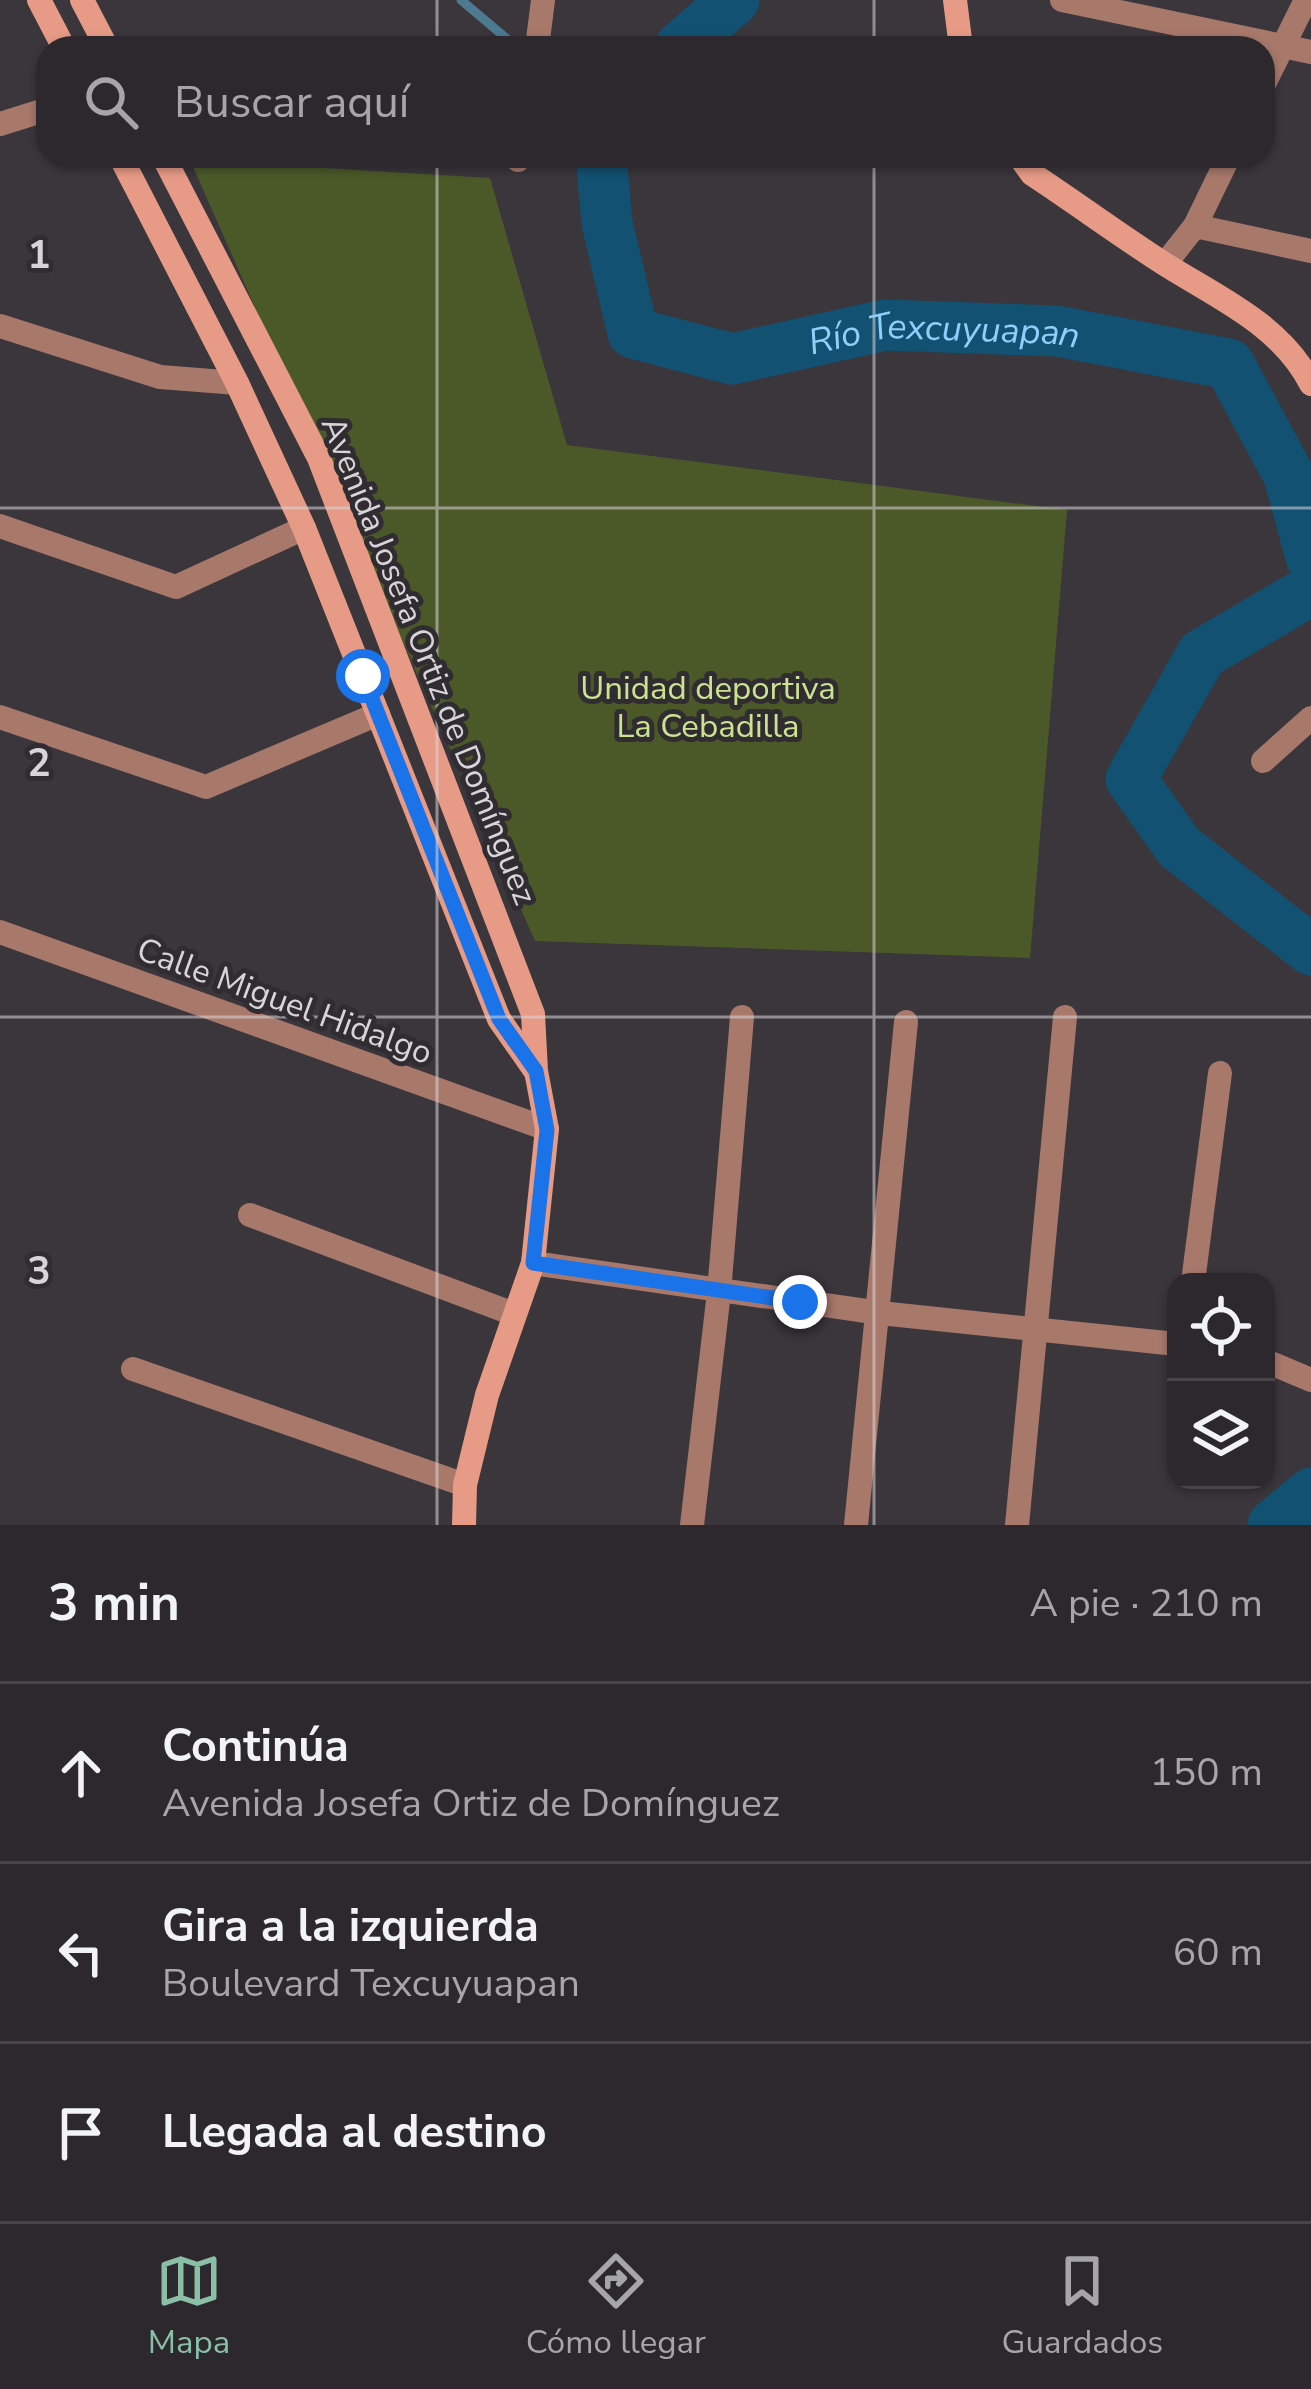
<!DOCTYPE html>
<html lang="es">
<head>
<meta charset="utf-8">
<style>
	body { margin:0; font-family:"Nunito Sans",sans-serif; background:#383439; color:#f1f3f6 }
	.controls { position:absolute; right:36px; bottom:36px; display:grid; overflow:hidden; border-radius:24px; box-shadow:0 3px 9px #0004 }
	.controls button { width:108px; height:108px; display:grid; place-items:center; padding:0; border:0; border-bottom:3px solid #484449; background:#2c282d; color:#f1f3f6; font:60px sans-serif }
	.stop { position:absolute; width:36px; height:36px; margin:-27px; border:9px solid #1a73e8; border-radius:50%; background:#fff }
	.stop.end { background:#1a73e8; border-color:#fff; box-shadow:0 3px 12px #0008 }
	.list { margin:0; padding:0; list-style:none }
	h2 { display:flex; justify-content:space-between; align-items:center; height:156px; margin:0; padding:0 48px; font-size:51px }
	h2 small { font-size:39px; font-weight:400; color:#a6a6aa }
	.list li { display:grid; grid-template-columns:78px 1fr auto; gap:36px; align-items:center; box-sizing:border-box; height:180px; padding:0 48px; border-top:3px solid #484449 }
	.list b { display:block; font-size:45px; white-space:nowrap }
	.list p { margin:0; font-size:39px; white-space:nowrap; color:#a6a6aa }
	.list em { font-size:39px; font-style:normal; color:#a6a6aa }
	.icon { flex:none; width:66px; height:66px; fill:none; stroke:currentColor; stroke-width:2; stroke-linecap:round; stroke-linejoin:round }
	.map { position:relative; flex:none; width:1311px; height:1525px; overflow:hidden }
	.search { position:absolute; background:#2c282d; box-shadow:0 3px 9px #0004; left:36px; right:36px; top:36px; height:132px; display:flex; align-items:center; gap:30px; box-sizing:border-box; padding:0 42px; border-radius:36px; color:#a6a6aa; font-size:45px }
	.sheet { height:696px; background:#2c282d }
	nav { display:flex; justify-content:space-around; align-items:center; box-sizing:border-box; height:168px; border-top:3px solid #484449; background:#2c282d; font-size:33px; color:#a6a6aa }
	nav a { display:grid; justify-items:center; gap:6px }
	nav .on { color:#8abfa5 }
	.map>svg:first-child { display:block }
	.green { fill:#4b5929 }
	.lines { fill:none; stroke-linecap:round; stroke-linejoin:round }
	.stream { stroke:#4d7991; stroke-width:9 }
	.river { stroke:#125172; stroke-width:51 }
	.street { stroke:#a8786b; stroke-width:24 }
	.secondary { stroke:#e79b86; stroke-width:24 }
	.route { stroke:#1a73e8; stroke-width:15 }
	.grid { fill:none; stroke:#d8d5d9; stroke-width:3; stroke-opacity:0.55 }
	.labels { text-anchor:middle; stroke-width:10; stroke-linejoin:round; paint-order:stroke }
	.street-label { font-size:33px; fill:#d8d5d9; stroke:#302c31 }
	.park-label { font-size:33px; fill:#c9e390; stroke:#302c31 }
	.water-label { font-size:36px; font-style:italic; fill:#8ed0fa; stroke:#302c31 }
	.grid-label { font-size:39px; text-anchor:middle; font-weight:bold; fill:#d8d5d9; stroke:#302c31; stroke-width:10; stroke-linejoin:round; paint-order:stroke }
</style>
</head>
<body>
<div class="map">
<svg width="1311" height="1525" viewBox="0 0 1311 1525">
	<rect width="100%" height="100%" fill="#3a363c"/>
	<!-- green -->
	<polygon class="green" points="190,160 490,178 567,445 1067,510 1030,958 535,941"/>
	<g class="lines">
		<!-- stream -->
		<polyline class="stream" points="461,0 518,48"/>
		<!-- river -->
		<g class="river">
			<polyline points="679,48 734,0"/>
			<path id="s1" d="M601 156 607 223 633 333 732 359 885 325 1057 331 1229 364 1289 476 1311 557"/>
			<polyline points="1311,590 1202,654 1131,779 1179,847 1311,950"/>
			<polyline points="1273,1525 1311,1493"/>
		</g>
		<!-- street -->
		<g class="street">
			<polyline points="1062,0 1311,52"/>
			<polyline points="537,48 543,0"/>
			<polyline points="1263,86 1306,0"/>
			<polyline points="0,124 48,109"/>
			<polyline points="518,160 518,156"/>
			<polyline points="1195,226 1311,251"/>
			<polyline points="1165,264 1195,226 1229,156"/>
			<polyline points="0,326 160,377 237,383"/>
			<polyline points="0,526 176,587 304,528"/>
			<polyline points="0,717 206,787 378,714"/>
			<polyline points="1263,761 1311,718"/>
			<polyline points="0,932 547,1129"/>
			<polyline points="250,1215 514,1314"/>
			<polyline points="533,1263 880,1313 1176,1344"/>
			<polyline points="1193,1282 1220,1073"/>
			<polyline points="1266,1361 1311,1380"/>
			<polyline points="133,1369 465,1485"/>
			<polyline points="692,1525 719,1292 742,1017"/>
			<polyline points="856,1525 906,1022"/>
			<polyline points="1017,1525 1065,1017"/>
		</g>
		<!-- secondary -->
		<g class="secondary">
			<polyline points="39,0 64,48"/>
			<polyline points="82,0 107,48"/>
			<polyline points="955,0 961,48"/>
			<polyline points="120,156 237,383 304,528 499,1019 534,1069"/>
			<polyline points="163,156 319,458 533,1014 536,1071 547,1129 533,1263 487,1395 465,1485 464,1525"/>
			<path d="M1019 156 1032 174C1076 203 1118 234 1163 263 1216 297 1281 324 1311 384"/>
		</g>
	</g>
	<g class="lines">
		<!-- route -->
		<polyline class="route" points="363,676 499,1019 536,1071 547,1130 533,1263 800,1302"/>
	</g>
	<!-- grid -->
	<path class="grid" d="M437 0V48M874 0V48M437 156V1525M874 156V1525M0 508H1311M0 1017H1311"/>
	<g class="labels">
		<!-- street labels -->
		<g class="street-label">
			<text transform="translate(430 660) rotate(68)" y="12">Avenida Josefa Ortiz de Domínguez</text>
			<text transform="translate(285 1000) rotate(20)" y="12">Calle Miguel Hidalgo</text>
		</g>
		<!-- park labels -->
		<g class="park-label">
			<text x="708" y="699">Unidad deportiva<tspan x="708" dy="38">La Cebadilla</tspan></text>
		</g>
		<!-- water labels -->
		<g class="water-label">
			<text dy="13" stroke="none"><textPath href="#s1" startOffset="498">Río Texcuyuapan</textPath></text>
		</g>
	</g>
	<g class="grid-label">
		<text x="39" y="268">1</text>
		<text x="39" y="776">2</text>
		<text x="39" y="1284">3</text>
	</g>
</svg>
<div class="controls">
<button><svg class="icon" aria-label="locate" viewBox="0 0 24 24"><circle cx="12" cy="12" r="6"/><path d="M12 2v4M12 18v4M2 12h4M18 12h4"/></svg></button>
<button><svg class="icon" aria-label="layers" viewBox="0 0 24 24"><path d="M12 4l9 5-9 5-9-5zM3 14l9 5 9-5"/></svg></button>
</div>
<div class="stop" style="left:363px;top:676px"></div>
<div class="stop end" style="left:800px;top:1302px"></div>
<div class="search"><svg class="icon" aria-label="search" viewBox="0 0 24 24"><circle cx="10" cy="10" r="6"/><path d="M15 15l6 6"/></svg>Buscar aquí</div>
</div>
<section class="sheet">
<h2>3 min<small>A pie · 210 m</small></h2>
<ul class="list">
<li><svg class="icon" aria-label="ahead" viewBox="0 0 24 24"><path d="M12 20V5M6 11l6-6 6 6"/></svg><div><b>Continúa</b><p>Avenida Josefa Ortiz de Domínguez</p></div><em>150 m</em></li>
<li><svg class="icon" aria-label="left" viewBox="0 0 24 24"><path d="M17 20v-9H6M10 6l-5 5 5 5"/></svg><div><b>Gira a la izquierda</b><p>Boulevard Texcuyuapan</p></div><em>60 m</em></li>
<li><svg class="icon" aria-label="arrive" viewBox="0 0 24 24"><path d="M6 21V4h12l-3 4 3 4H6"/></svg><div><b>Llegada al destino</b></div></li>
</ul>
</section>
<nav>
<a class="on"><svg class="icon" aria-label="map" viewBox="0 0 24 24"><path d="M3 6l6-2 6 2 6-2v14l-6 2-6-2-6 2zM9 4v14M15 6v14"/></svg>Mapa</a>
<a><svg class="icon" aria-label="directions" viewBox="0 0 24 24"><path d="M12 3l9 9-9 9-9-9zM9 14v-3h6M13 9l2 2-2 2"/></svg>Cómo llegar</a>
<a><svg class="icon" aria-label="saved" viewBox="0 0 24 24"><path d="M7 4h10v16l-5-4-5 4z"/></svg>Guardados</a>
</nav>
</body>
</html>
